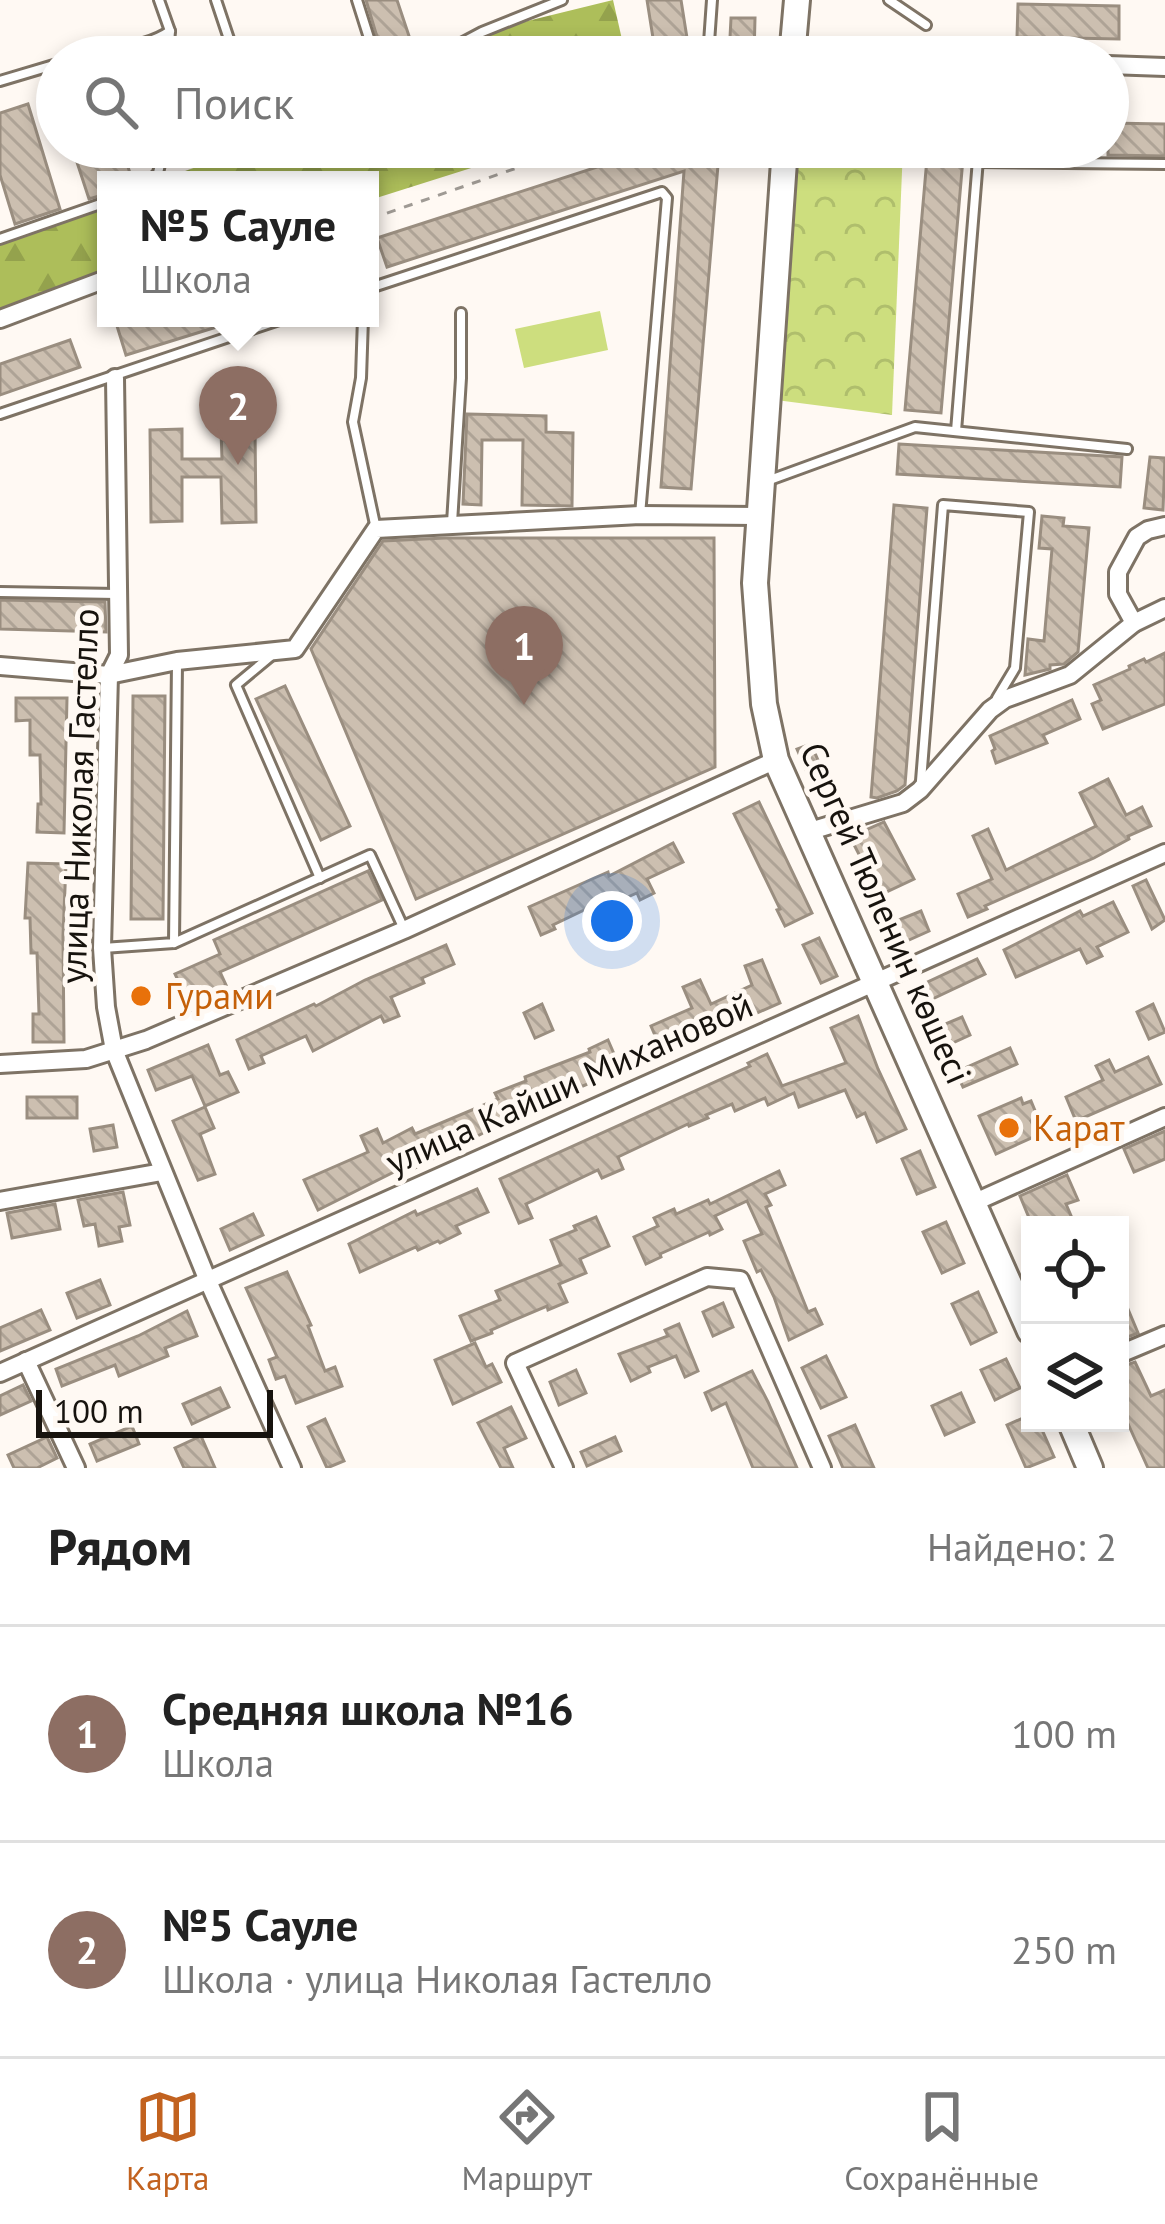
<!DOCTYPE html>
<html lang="ru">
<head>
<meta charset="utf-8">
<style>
	body { margin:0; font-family:"PT Sans",sans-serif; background:#f2f2f2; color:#222 }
	.controls { position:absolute; right:36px; bottom:36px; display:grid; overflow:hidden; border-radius:0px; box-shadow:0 6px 18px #0003 }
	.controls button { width:108px; height:108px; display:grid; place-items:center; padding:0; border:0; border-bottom:3px solid #e0e0e0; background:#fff; color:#222; font:60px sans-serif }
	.scale { position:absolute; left:36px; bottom:30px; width:237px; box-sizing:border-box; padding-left:12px; border:6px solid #17130e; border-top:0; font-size:33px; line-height:42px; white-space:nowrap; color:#17130e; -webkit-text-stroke:9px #fff9f3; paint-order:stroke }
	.you { position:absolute; left:612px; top:921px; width:42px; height:42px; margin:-30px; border:9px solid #fff; border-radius:50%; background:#1a73e8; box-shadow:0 0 0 18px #1a73e833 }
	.badge { display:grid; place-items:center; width:78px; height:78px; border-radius:50%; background:#c2621f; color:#fff; font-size:39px; font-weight:700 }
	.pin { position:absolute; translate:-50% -99px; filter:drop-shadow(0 3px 6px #0008) }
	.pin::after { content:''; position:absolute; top:63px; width:42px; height:36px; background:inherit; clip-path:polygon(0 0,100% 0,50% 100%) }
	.popup { position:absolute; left:97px; top:171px; width:282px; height:156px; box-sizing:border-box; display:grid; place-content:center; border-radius:0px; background:#fff; filter:drop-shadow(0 3px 9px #0005); font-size:39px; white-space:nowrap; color:#767676 }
	.popup b { font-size:45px; color:#222 }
	.popup::after { content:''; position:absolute; left:50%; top:100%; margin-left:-24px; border:24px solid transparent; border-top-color:#fff }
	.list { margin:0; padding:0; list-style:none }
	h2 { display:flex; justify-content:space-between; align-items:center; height:156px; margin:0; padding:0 48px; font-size:51px }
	h2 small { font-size:39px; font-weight:400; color:#767676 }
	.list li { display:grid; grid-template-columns:78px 1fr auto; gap:36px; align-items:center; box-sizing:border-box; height:216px; padding:0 48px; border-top:3px solid #e0e0e0 }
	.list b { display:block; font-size:45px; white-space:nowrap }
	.list p { margin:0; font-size:39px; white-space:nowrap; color:#767676 }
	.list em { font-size:39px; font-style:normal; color:#767676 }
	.icon { flex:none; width:66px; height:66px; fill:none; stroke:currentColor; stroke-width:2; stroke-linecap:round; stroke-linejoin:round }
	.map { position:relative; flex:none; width:1165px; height:1468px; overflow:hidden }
	.search { position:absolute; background:#fff; box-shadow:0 6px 18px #0003; left:36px; right:36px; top:36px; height:132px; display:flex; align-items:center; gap:30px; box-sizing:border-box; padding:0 42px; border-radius:66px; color:#767676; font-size:45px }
	.sheet { height:588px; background:#fff }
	nav { display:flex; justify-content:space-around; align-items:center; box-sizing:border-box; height:168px; border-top:3px solid #e0e0e0; background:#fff; font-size:33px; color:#767676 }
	nav a { display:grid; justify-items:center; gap:6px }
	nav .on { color:#c2621f }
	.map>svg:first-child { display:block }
	.forest { fill:url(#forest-firs) }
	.park { fill:url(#park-crowns) }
	.garden { fill:#cdde7e }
	.building { fill:url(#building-back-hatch); stroke:#9a8e80; stroke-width:3 }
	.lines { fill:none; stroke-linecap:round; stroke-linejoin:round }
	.service-casing { stroke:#7e7365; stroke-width:14 }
	.minor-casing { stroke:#7e7365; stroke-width:22 }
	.secondary-casing { stroke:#7e7365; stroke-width:30 }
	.path { stroke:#9f9a94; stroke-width:3; stroke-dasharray:9 9; stroke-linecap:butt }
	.service { stroke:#fff; stroke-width:8 }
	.minor { stroke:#fff; stroke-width:16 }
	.secondary { stroke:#fff; stroke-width:24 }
	.food-dot { fill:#e8710a; stroke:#fff9f3; stroke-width:4.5 }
	.labels { text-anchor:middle; stroke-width:10; stroke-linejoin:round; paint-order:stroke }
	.street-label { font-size:36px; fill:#17130e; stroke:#fff9f3 }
	.food-label { font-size:36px; fill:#c56008; stroke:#fff9f3; text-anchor:start }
</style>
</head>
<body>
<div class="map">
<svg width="1165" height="1468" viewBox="0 0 1165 1468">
	<defs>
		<pattern id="forest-firs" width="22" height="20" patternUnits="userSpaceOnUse" patternTransform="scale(3)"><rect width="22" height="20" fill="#adbe5a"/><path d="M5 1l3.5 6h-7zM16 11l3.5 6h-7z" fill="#94a24d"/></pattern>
		<pattern id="park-crowns" width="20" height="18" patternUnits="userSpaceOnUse" patternTransform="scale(3)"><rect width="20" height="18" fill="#cdde7e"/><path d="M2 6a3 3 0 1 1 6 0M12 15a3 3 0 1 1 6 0" fill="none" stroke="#afbe6c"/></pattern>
		<pattern id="building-back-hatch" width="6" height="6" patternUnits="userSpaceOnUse" patternTransform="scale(3)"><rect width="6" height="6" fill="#ccbfb0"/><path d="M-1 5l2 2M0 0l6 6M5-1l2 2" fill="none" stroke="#aea396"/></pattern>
	</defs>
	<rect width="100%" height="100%" fill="#fff9f3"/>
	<!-- forest -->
	<g class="forest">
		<polygon points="613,0 626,57 459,57 482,32"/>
		<polygon points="252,147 538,147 370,200 370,180 160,180"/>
		<polygon points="106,200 106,289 0,325 0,238"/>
	</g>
	<!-- park -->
	<polygon class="park" points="799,147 903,147 892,415 776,400"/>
	<!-- garden -->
	<polygon class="garden" points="600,311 608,350 524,368 515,329"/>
	<!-- building -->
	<g class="building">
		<polygon points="366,0 397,0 416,57 383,57"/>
		<polygon points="647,0 681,0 690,57 656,57"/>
		<polygon points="1018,4 1119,6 1119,39 1017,37"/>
		<polygon points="731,18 755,18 754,57 729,57"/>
		<polygon points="28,104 60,209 15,224 0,175 0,113"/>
		<polygon points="1108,123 1165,124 1165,156 1108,155"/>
		<polygon points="72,147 122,147 132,180 106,180 106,194 89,199"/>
		<polygon points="649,147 711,147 719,153 691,489 661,487 684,171 387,267 377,238 650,150"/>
		<polygon points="928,147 964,147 941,413 905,410"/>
		<polygon points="142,318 235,318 236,321 126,355 117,326"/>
		<polygon points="70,340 80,367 0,395 0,364"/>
		<polygon points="467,414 546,416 546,432 573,433 572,506 522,505 523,440 482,440 481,505 463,504"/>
		<polygon points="182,429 182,459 222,459 221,430 255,429 256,522 222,523 221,477 182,477 182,521 151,522 150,430"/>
		<polygon points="899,444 1122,457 1120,487 897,474"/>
		<polygon points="1150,457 1165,458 1163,510 1144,508"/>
		<polygon points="894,505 927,508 905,785 897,791 877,798 871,797"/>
		<polygon points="1042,516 1064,518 1063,526 1089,528 1078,652 1064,664 1050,665 1050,669 1025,675 1028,639 1044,641 1052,549 1039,548"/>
		<polygon points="445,538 714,538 715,767 416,899 311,649 383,541"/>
		<polygon points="0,600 105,602 106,632 0,629"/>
		<polygon points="1165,653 1165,704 1103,729 1092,704 1101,700 1094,685 1130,669 1129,666 1144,659 1146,662"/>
		<polygon points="285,686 350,826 321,840 256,699"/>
		<polygon points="133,696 165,696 163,919 131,919"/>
		<polygon points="16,698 67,698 64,833 37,832 38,804 41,804 40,755 30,755 30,720 16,721"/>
		<polygon points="1072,700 1080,719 1043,735 1047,743 996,763 992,751 995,749 990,736"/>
		<polygon points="811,744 824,774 810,779 797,749"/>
		<polygon points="1108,779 1126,815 1142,807 1151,826 1128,836 1129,839 1094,858 985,906 987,909 968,917 958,894 992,879 973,836 988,829 1006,870 1096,826 1080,793"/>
		<polygon points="759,802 812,913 785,926 777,910 780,909 734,814"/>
		<polygon points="884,822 914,879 880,895 850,837"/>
		<polygon points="673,843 683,862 647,879 654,893 640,900 637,893 605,907 603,901 553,925 555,929 541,935 529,907 608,872 609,876"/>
		<polygon points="28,863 66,864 63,936 64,1042 33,1042 33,1014 39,1014 37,953 31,953 30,918 25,918"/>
		<polygon points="368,871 382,900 220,972 226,985 188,1002 175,974 220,954 214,940"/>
		<polygon points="1146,880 1165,920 1152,929 1133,886"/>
		<polygon points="1113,902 1128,932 1097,947 1102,956 1087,963 1080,949 1016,977 1004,950 1080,911 1083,916"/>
		<polygon points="921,911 929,931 900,944 891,923"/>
		<polygon points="819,938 837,976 821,983 803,945"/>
		<polygon points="446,945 454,964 422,978 424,983 391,997 399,1016 384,1022 381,1016 313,1051 306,1036 261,1056 264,1063 249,1069 237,1040 314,1004 316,1006 365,980"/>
		<polygon points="977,959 985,974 926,1002 919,986"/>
		<polygon points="762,960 780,1003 663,1054 651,1026 692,1008 683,987 700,980 711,1004 752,985 745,966"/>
		<polygon points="542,1004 553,1030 535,1038 524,1013"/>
		<polygon points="1153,1004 1165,1032 1149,1039 1137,1012"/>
		<polygon points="858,1016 878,1069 906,1129 877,1142 865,1113 857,1117 845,1090 799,1107 794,1093 768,1105 765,1098 735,1111 732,1104 706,1115 708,1118 689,1126 688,1124 618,1157 623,1169 602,1178 598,1170 526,1204 532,1218 519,1223 500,1179 750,1066 748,1063 767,1054 782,1086 846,1063 831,1028"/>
		<polygon points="962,1017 970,1035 946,1046 938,1027"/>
		<polygon points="608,1040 621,1070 552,1099 553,1103 493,1128 409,1171 406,1166 318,1210 304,1180 368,1152 361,1136 377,1129 383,1143 412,1128 415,1134 498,1099 495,1093 526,1081 525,1077 590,1052 589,1049"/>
		<polygon points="208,1045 220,1075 228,1072 238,1092 205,1106 192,1076 156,1090 148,1070"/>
		<polygon points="1010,1048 1017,1064 963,1087 956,1072"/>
		<polygon points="1148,1057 1161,1084 1076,1121 1066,1097 1103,1080 1096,1066 1109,1060 1115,1072"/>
		<rect x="27" y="1097" width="50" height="21"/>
		<polygon points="1021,1098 1023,1104 1031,1101 1038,1118 1031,1121 1038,1135 996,1154 979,1116"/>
		<polygon points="205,1107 214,1128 200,1134 215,1174 198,1180 173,1121"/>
		<polygon points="113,1125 117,1147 94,1151 90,1129"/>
		<polygon points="1165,1131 1165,1159 1134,1172 1124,1149"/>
		<polygon points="920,1151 935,1187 917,1194 902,1159"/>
		<polygon points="779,1171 785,1185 765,1194 771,1205 766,1207 808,1312 815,1309 822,1324 789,1340 774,1297 761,1270 757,1272 744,1241 762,1234 747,1201 715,1216 722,1229 710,1235 709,1232 660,1254 661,1257 646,1264 634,1237 658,1226 654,1218 674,1209 676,1214 708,1200 710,1204"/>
		<polygon points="1067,1175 1078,1200 1066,1204 1075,1225 1032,1225 1020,1196"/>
		<polygon points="477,1189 488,1212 456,1226 460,1233 440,1243 438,1241 418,1250 416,1247 360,1272 349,1244 415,1211 417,1215"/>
		<polygon points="123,1192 130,1225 119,1227 122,1241 99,1246 95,1224 84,1226 78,1200"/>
		<polygon points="55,1204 60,1229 12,1238 7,1213"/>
		<polygon points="253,1214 263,1235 230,1250 221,1229"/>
		<polygon points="596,1217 609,1246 580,1259 586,1273 559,1284 567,1302 548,1310 547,1306 491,1330 492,1333 471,1341 460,1316 500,1300 496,1291 561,1265 551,1240 576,1230 574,1226"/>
		<polygon points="946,1222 964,1263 942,1273 923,1232"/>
		<polygon points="287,1272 311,1325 308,1326 325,1371 335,1367 342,1386 296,1403 285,1376 276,1379 269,1360 277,1357 246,1288"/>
		<polygon points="100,1280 110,1305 77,1318 67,1293"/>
		<polygon points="1120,1290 1138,1333 1120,1340"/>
		<polygon points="978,1292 996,1332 971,1344 952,1304"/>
		<polygon points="723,1303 733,1327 713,1336 703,1312"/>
		<polygon points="41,1310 50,1330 0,1351 0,1328"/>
		<polygon points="187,1311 197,1336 165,1348 168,1356 119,1376 115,1365 62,1386 56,1369 138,1336"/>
		<polygon points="679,1324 698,1371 685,1377 676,1356 648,1367 650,1372 631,1381 619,1354 668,1336 665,1330"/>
		<polygon points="475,1343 486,1367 492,1364 501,1382 453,1404 435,1360"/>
		<polygon points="826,1356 846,1397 821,1408 802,1368"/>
		<polygon points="1006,1359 1020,1388 995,1400 981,1370"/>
		<polygon points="1135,1362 1151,1396 1165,1390 1165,1468 1148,1468 1120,1406 1120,1367"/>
		<polygon points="576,1370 586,1393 559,1405 550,1382"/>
		<polygon points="752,1371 768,1402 797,1468 753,1468 726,1403 712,1410 705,1393"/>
		<polygon points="23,1385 31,1401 0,1415 0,1396"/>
		<polygon points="220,1388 229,1407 192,1424 183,1404"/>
		<polygon points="961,1393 974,1422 945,1435 932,1406"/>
		<polygon points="511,1407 526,1438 504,1448 513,1468 501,1468 478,1423"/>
		<polygon points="1030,1415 1030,1423 1039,1423 1054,1457 1026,1468 1007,1425"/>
		<polygon points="325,1419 344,1461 327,1468 308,1427"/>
		<polygon points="855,1425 874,1468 843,1468 829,1436"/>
		<polygon points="132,1426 139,1444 97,1461 90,1444"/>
		<polygon points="201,1436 215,1468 184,1468 175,1448"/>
		<polygon points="47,1437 57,1458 37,1468 14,1468 8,1455"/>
		<polygon points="615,1437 621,1451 587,1466 581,1452"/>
	</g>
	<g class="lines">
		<defs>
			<g id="service">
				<polyline points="159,0 170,31 168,57"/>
				<polyline points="216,0 235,57"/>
				<polyline points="357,0 375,57"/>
				<polyline points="889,0 926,25"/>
				<path d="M80 57C109 48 146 48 170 31"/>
				<polyline points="435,57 482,32 562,0"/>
				<polyline points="708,57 712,0"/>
				<polyline points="0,81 57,64"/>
				<polyline points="978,162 1165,164"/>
				<polyline points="151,180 158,173 164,147"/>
				<polyline points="0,239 106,202"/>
				<polyline points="370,288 662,192 667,198 640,515"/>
				<polyline points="363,318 361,378 353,422 376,529"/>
				<polyline points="0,414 285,318"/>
				<polyline points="956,431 979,147"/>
				<polyline points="767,481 915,427 1127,449"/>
				<polyline points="452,523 461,378 461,313"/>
				<polyline points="0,592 117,594"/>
				<polyline points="272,655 236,685 320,878"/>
				<polyline points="921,781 943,505 1029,512 1015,668 997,698"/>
				<polyline points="174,943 370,855 404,929"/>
				<polyline points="103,948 174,943 177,663"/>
			</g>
			<g id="minor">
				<polyline points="1108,65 1165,67"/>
				<polyline points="0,319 106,279"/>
				<polyline points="115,378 119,655 109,675 102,948 106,1007 114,1050 208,1281 292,1468"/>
				<polyline points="1134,623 1118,594 1118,572 1137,537 1148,530 1165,526"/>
				<polyline points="0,666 109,675 177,661 295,649 376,529 640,515 757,516"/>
				<polyline points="807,832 903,803 920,790 990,710 1005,699 1070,675 1134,623 1165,608"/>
				<polyline points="0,1064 86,1059 146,1040 404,930 776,760"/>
				<polyline points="0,1201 162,1172"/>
				<polyline points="973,1203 1165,1117"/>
				<polyline points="1120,1354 1165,1335"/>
				<polyline points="26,1361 76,1468"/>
				<polyline points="0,1373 1165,853"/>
				<polyline points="564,1468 515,1363 707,1277 740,1280 822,1468"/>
			</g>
			<g id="secondary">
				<polyline points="792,57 797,0"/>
				<polyline points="785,147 755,583 764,704 776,760 1030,1331"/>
				<polyline points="1071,1423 1090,1468"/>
			</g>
		</defs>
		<!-- service casing -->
		<use href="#service" class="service-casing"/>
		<!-- minor casing -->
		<use href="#minor" class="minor-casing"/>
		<!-- secondary casing -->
		<use href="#secondary" class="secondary-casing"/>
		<!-- path -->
		<polyline class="path" points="370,219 577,147"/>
		<!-- service -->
		<use href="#service" class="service"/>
		<!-- minor -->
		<use href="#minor" class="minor"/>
		<!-- secondary -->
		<use href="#secondary" class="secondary"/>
	</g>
	<!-- markers -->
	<g class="food-dot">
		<circle cx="141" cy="996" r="12"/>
		<circle cx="1009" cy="1128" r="12"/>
	</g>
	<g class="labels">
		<!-- street labels -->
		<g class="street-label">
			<text transform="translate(79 796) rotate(-88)" y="13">улица Николая Гастелло</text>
			<text transform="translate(886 913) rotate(66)" y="13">Сергей Тюленин көшесі</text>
			<text transform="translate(569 1083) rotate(-24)" y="13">улица Кайши Михановой</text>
		</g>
		<!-- food labels -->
		<g class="food-label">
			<text x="165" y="1009">Гурами</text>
			<text x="1033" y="1141">Карат</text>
		</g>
	</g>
</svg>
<div class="controls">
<button><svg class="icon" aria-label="locate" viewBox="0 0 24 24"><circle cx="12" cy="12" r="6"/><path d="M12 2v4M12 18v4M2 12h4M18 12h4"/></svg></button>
<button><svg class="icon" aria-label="layers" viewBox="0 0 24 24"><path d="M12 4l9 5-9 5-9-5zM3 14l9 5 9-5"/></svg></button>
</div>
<div class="scale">100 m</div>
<div class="you"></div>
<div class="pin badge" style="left:524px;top:705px;background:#8d6e63">1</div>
<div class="pin badge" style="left:238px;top:465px;background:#8d6e63">2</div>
<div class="popup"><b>№5 Сауле</b>Школа</div>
<div class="search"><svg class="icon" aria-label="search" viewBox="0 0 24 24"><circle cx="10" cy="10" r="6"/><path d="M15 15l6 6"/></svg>Поиск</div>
</div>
<section class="sheet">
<h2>Рядом<small>Найдено: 2</small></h2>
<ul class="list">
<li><span class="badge" style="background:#8d6e63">1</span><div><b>Средняя школа №16</b><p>Школа</p></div><em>100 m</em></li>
<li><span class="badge" style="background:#8d6e63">2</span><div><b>№5 Сауле</b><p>Школа · улица Николая Гастелло</p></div><em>250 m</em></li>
</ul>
</section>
<nav>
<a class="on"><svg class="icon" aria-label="map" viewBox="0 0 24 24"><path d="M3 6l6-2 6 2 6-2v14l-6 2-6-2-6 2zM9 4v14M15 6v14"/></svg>Карта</a>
<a><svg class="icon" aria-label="directions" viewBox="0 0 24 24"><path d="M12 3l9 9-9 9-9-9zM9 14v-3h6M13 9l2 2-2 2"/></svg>Маршрут</a>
<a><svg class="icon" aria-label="saved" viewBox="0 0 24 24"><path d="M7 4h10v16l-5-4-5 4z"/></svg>Сохранённые</a>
</nav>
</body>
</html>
